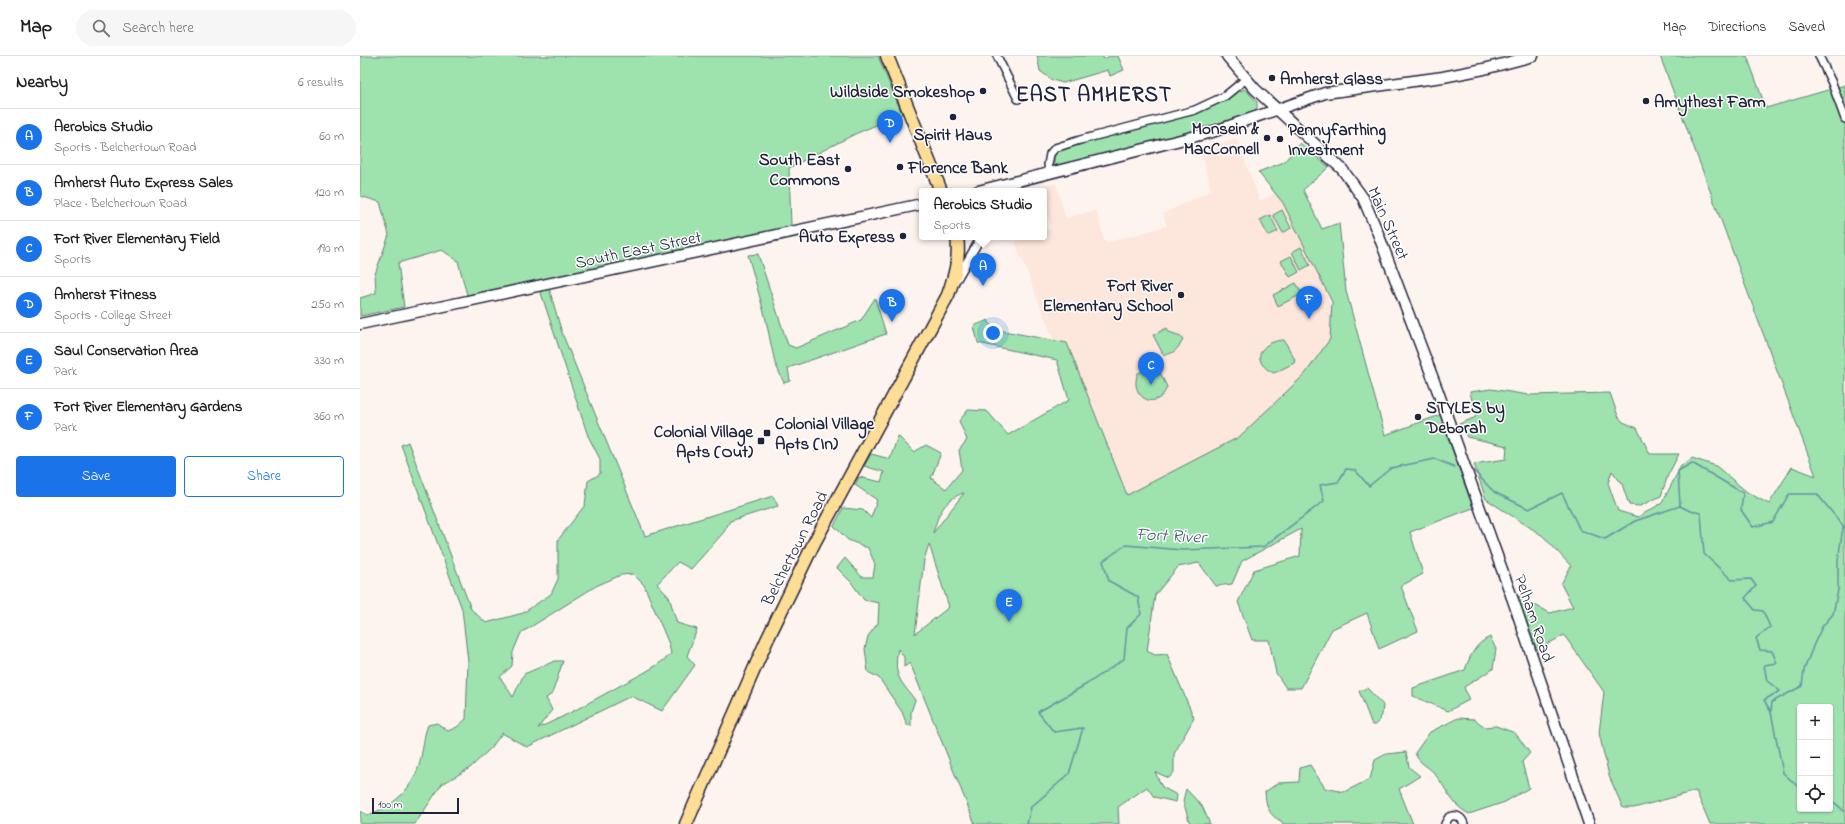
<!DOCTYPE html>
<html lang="en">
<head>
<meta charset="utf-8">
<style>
	body { margin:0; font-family:"Indie Flower",sans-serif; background:#f6f6f6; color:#202124 }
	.controls { position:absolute; right:12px; bottom:12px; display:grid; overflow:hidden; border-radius:4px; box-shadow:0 1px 3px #0004 }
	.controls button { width:36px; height:36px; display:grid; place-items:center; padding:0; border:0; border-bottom:1px solid #e0e0e0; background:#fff; color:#202124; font:20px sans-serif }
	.scale { position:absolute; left:12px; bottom:10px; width:87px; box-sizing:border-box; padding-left:4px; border:2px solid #22223b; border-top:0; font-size:11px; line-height:14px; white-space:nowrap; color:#22223b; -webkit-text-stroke:3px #fff; paint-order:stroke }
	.you { position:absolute; left:633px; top:277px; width:14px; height:14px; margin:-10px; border:3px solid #fff; border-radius:50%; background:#1a73e8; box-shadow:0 0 0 6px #1a73e833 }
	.badge { display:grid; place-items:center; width:26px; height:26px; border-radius:50%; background:#1a73e8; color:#fff; font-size:13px; font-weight:700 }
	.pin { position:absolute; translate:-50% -33px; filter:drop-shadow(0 1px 2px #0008) }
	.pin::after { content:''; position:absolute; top:21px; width:14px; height:12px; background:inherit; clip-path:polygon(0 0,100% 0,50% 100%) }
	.popup { position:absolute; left:559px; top:132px; width:128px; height:52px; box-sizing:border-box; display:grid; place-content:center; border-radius:4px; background:#fff; filter:drop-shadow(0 1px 3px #0005); font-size:13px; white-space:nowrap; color:#757577 }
	.popup b { font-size:15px; color:#202124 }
	.popup::after { content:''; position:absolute; left:50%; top:100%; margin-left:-8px; border:8px solid transparent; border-top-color:#fff }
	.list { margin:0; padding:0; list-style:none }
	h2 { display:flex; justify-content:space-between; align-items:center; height:52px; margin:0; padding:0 16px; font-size:17px }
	h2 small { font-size:13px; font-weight:400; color:#757577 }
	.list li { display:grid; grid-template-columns:26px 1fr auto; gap:12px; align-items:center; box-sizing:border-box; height:56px; padding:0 16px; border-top:1px solid #e0e0e0 }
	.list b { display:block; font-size:15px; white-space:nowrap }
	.list p { margin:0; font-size:13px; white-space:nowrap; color:#757577 }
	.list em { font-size:13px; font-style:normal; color:#757577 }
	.actions { display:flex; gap:8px; padding:12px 16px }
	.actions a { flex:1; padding:9px 0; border:1px solid #1a73e8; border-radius:4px; text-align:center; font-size:14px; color:#1a73e8 }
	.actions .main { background:#1a73e8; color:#fff }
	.icon { flex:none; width:22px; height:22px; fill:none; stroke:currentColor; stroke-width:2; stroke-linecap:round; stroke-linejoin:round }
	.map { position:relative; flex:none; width:1485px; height:768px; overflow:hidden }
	header { display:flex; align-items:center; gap:24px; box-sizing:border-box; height:56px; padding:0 20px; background:#fff; border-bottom:1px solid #e0e0e0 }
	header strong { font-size:19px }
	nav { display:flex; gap:22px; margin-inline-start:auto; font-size:14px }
	.search { width:280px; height:36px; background:#f6f6f6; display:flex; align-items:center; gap:10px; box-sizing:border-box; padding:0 14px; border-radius:22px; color:#757577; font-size:15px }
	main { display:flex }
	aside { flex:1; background:#fff }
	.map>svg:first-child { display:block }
	.built { fill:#fde6dc }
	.green { fill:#9ee2ae; stroke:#608274; fill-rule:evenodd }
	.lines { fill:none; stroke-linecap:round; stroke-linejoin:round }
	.stream { stroke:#6393a4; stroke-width:1.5 }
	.street-casing { stroke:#22223b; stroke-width:10 }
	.secondary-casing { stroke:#22223b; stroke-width:13 }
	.highway-casing { stroke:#22223b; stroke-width:15 }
	.street { stroke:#fff; stroke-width:7 }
	.secondary { stroke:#fff; stroke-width:10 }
	.highway { stroke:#fedd96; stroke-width:12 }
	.poi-dot { fill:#22223b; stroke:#fff; stroke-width:1.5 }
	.labels { text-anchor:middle; stroke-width:3; stroke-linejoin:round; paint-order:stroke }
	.poi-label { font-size:17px; font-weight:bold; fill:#22223b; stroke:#fff; text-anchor:start }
	.street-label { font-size:17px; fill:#22223b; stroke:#fff }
	.water-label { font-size:18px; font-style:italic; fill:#435b70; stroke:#fff }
	.district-label { font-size:21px; font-weight:bold; letter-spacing:1px; fill:#22223b; stroke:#fff }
</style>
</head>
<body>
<header>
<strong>Map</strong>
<div class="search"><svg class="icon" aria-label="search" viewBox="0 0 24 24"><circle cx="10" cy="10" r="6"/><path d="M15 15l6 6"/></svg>Search here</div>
<nav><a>Map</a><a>Directions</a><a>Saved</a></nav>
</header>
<main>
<aside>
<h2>Nearby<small>6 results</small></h2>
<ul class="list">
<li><span class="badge">A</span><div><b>Aerobics Studio</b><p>Sports · Belchertown Road</p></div><em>60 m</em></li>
<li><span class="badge">B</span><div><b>Amherst Auto Express Sales</b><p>Place · Belchertown Road</p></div><em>120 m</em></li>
<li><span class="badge">C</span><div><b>Fort River Elementary Field</b><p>Sports</p></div><em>190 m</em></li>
<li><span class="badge">D</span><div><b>Amherst Fitness</b><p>Sports · College Street</p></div><em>250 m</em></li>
<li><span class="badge">E</span><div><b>Saul Conservation Area</b><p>Park</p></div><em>330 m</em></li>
<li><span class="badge">F</span><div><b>Fort River Elementary Gardens</b><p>Park</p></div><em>360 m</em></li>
</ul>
<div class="actions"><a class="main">Save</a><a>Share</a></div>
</aside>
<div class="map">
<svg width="1485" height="768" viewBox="0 0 1485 768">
	<rect width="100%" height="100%" fill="#fef4ef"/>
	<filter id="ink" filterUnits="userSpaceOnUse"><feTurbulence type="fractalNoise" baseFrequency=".025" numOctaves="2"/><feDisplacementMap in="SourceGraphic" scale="8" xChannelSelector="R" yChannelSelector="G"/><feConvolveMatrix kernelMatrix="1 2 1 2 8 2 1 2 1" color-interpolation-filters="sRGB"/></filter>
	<g filter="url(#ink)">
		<!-- built -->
		<polygon class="built" points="877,83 900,145 927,130 1019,383 787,492 696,290 655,186 668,181 684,181 684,175 691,172 684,148 684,135 680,135 679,131 696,127 706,162 736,154 745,187 807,170 803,158 851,134 841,92"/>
		<!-- green -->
		<g class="green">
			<polygon points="0,0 518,0 542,58 495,78 429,112 431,170 352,189 107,239 98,205 82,194 38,207 44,251 0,260 0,242 16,237 15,218 29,179 20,146 0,140"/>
			<polygon points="677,0 742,0 744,3 750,0 758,0 764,14 750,20 748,14 703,27 692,24 680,15"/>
			<path d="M1300 0H1387L1406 52 1485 29V768H1350L1336 735 1274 752H1263L1249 720 1239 677 1244 636 1204 579 1177 594 1154 538 1190 557 1213 551 1201 528 1211 510 1183 480 1126 443 1114 408 1146 403 1147 390 1107 381 1099 368 1116 361 1110 336 1131 333 1169 339 1250 337 1258 360 1263 366 1277 372 1290 398H1319L1308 419 1301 440 1280 450 1269 449 1262 428 1252 415 1248 427 1258 455 1278 461 1302 447 1321 410 1332 402 1356 410 1387 436 1409 448 1432 411 1456 420ZM1440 651H1470V753H1440Z"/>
			<polygon points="885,33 897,46 897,53 891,58 811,81 694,111 694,100 698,94 858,46"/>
			<path d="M940 87 969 111 943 134 962 173 979 167 986 235 1025 379 1080 359 1113 452 1050 476 1063 518 1041 530 1058 575 1019 593 1007 557 972 573 941 632H926L916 617 909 584H892L878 546 894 514 940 500 941 473 882 505 872 528 856 530 839 507 818 511 795 539 787 595 795 599 807 598 834 662 814 698V716L809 722 795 716 802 731 817 739 816 746 794 741 787 731 758 751 759 768H615L550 607 544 611V601L538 593C533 620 540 624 555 644L551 656V670L547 669 542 656 519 622 508 616 505 593 508 580 518 567 519 547 504 544 491 526 477 512 485 502 502 521H513L515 508 508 492 488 484 474 470 483 452 503 454 511 462 517 444 495 429 499 421 521 426 524 416 504 410 511 398 530 403 538 380 554 396 566 389 581 397 571 422 586 433 602 414 599 394 607 384 599 365 608 354 627 355 648 379 709 344 697 304 618 287 614 270 628 264 633 273 707 287 767 439 879 381 945 318 970 283 972 246 923 147 898 116 924 106ZM603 437H604L573 477C579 456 584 445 603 437ZM569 488 589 551 555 578 564 504Z"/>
			<polygon points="922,154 931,172 923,177 913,159"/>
			<polygon points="910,159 918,175 908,180 900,164"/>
			<polygon points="941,191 950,209 941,214 932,196"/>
			<polygon points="398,198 428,289 436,292 501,264 515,242 526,278 428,312 430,325 424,327 415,307 405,260 388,199"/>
			<polygon points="931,200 939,216 930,221 921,205"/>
			<polygon points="936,227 942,238 918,250 913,239"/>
			<path d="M189 232 202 277 285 480 413 440 418 450 370 465 364 476 331 513 318 506 297 528 309 541 317 567 337 573 327 600 335 609 302 655 271 640 167 691 142 677 131 692 110 712 82 728 55 768H0V755L8 759C38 748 57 729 62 696 64 686 64 679 68 669L77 667 88 675 97 671 106 663 108 606 102 553 41 389 48 386 111 553 126 567 163 557 191 538 198 523V484L225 449 228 425 240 418V403L228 380 180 234ZM273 518 284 529 309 588 311 598C295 613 273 622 254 633 228 647 204 661 178 672L192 654 186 642 192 638 203 605H195L164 618 153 641 140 621 152 610 153 596 161 577 236 530 261 519Z"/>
			<path d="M807 272 809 276 821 280 823 284C818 292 813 300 803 298L793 279Z"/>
			<path d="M924 284 935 304 934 307 914 317C889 306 900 285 924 284Z"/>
			<path d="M797 310 807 331C797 358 768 340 778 317Z"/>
			<path d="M1130 581 1136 593 1133 613 1104 631 1109 644 1088 655 1053 640V632L1105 614C1110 599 1116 587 1130 581Z"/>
			<polygon points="1007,632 1023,649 1022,659 1016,669 1012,669 999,635"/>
			<path d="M1098 662 1114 663 1125 671 1136 670 1155 677 1170 697 1162 706 1169 732 1145 746 1109 758C1090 748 1087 732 1074 717 1067 709 1059 708 1055 697L1070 676Z"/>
			<path d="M1046 696 1049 711 1060 720 1039 733 1053 768H923L921 765C908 759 906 749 905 736L918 727 939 726 940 712 950 709 965 732 984 736 1010 723 1015 704 1026 698Z"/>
			<polygon points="826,733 842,750 850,768 830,768 823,745"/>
		</g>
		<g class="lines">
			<!-- stream -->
			<g class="stream">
				<polyline points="1112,413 1134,436 1169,453 1202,437 1220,474 1245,483 1275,465 1320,450"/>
				<polyline points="1320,450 1330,455 1341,457 1344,498 1372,524 1391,523 1396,530 1385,542 1395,554 1403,555 1410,571 1396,582 1400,594 1412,595 1417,607 1404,609 1407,625 1420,635 1404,644 1411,656"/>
				<polyline points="1320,450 1318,415 1332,407 1383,437 1381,454 1393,471 1413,466 1429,438 1457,438 1485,472"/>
				<polyline points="1440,732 1423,717 1411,656 1412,646 1442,630 1444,614 1454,588 1462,571 1473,558 1478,534 1478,505 1483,471"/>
				<polyline points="1470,745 1475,747 1485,756"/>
				<polyline points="667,768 671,751 709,718 723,672 694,676 678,656 727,628 764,603 767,572 781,558 778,541 749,525 743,505 766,489 822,494 903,491 964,445 960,429 978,426 986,413 995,414 1009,430 1031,412 1075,403 1095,411"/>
			</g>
			<defs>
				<g id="street">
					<polyline points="637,0 658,43"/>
					<polyline points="1459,0 1472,27 1485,63"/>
					<polyline points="690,118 688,109 690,98 695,92 720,84 835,54 865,40 886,23"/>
					<polyline points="597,223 621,181"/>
					<path d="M1085 768 1089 761C1096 758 1102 761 1104 768"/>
				</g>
				<g id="secondary">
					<polyline points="867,0 895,33 982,113 1003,142 1017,175 1077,333 1154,547 1229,768"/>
					<polyline points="618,135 852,76 965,37 1083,21 1124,13 1173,0"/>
					<polyline points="0,268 562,148"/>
				</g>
				<g id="highway">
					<polyline points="527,0 581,135"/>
					<path d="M326 768 407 584 454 487 588 239C595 219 600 202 597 181"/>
				</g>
			</defs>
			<!-- street casing -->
			<use href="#street" class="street-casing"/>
			<!-- secondary casing -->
			<use href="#secondary" class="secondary-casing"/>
			<!-- highway casing -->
			<use href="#highway" class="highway-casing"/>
			<!-- street -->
			<use href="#street" class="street"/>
			<!-- secondary -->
			<use href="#secondary" class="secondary"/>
			<!-- highway -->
			<use href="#highway" class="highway"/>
		</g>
	</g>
	<!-- markers -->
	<g class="poi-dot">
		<circle cx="912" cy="22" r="4"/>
		<circle cx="623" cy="35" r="4"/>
		<circle cx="1286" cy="45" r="4"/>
		<circle cx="593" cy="61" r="4"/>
		<circle cx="907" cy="82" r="4"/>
		<circle cx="920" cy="83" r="4"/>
		<circle cx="540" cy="111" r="4"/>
		<circle cx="488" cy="113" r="4"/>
		<circle cx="543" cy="180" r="4"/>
		<circle cx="821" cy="239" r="4"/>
		<circle cx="1058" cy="361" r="4"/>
		<rect x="403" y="373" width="8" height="8" rx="2"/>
		<rect x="397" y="381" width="8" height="8" rx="2"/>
	</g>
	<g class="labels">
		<!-- poi labels -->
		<g class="poi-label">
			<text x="920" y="28">Amherst Glass</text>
			<text x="615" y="41" text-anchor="end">Wildside Smokeshop</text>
			<text x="1294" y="51">Amythest Farm</text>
			<text x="899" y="78" text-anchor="end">Monsein &amp;<tspan x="899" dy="20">MacConnell</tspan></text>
			<text x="928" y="79">Pennyfarthing<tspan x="928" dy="20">Investment</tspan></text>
			<text x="593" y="84" text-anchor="middle">Spirit Haus</text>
			<text x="480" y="109" text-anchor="end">South East<tspan x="480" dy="20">Commons</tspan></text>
			<text x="548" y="117">Florence Bank</text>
			<text x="535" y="186" text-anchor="end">Auto Express</text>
			<text x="813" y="235" text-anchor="end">Fort River<tspan x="813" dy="20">Elementary School</tspan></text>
			<text x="1066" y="357">STYLES by<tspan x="1066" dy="20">Deborah</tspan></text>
			<text x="415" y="373">Colonial Village<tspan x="415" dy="20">Apts (In)</tspan></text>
			<text x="393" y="381" text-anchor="end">Colonial Village<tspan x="393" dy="20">Apts (Out)</tspan></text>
		</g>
		<!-- street labels -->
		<g class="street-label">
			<text transform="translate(1029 167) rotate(66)" y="6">Main Street</text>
			<text transform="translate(278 193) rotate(-12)" y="6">South East Street</text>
			<text transform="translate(434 492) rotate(-63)" y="6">Belchertown Road</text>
			<text transform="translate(1175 562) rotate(71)" y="6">Pelham Road</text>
		</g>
		<!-- water labels -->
		<g class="water-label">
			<text transform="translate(811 479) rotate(3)" y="6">Fort River</text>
		</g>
		<!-- district labels -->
		<g class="district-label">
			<text x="734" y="45">EAST AMHERST</text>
		</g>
	</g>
</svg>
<div class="controls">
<button>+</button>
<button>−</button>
<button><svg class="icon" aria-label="locate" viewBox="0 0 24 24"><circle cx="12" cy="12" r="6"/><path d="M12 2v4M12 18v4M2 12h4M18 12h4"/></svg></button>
</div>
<div class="scale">100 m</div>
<div class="you"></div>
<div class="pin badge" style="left:623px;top:230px">A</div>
<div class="popup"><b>Aerobics Studio</b>Sports</div>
<div class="pin badge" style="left:532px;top:266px">B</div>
<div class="pin badge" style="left:791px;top:329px">C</div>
<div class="pin badge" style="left:530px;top:87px">D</div>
<div class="pin badge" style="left:649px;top:566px">E</div>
<div class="pin badge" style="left:949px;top:263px">F</div>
</div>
</main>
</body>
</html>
